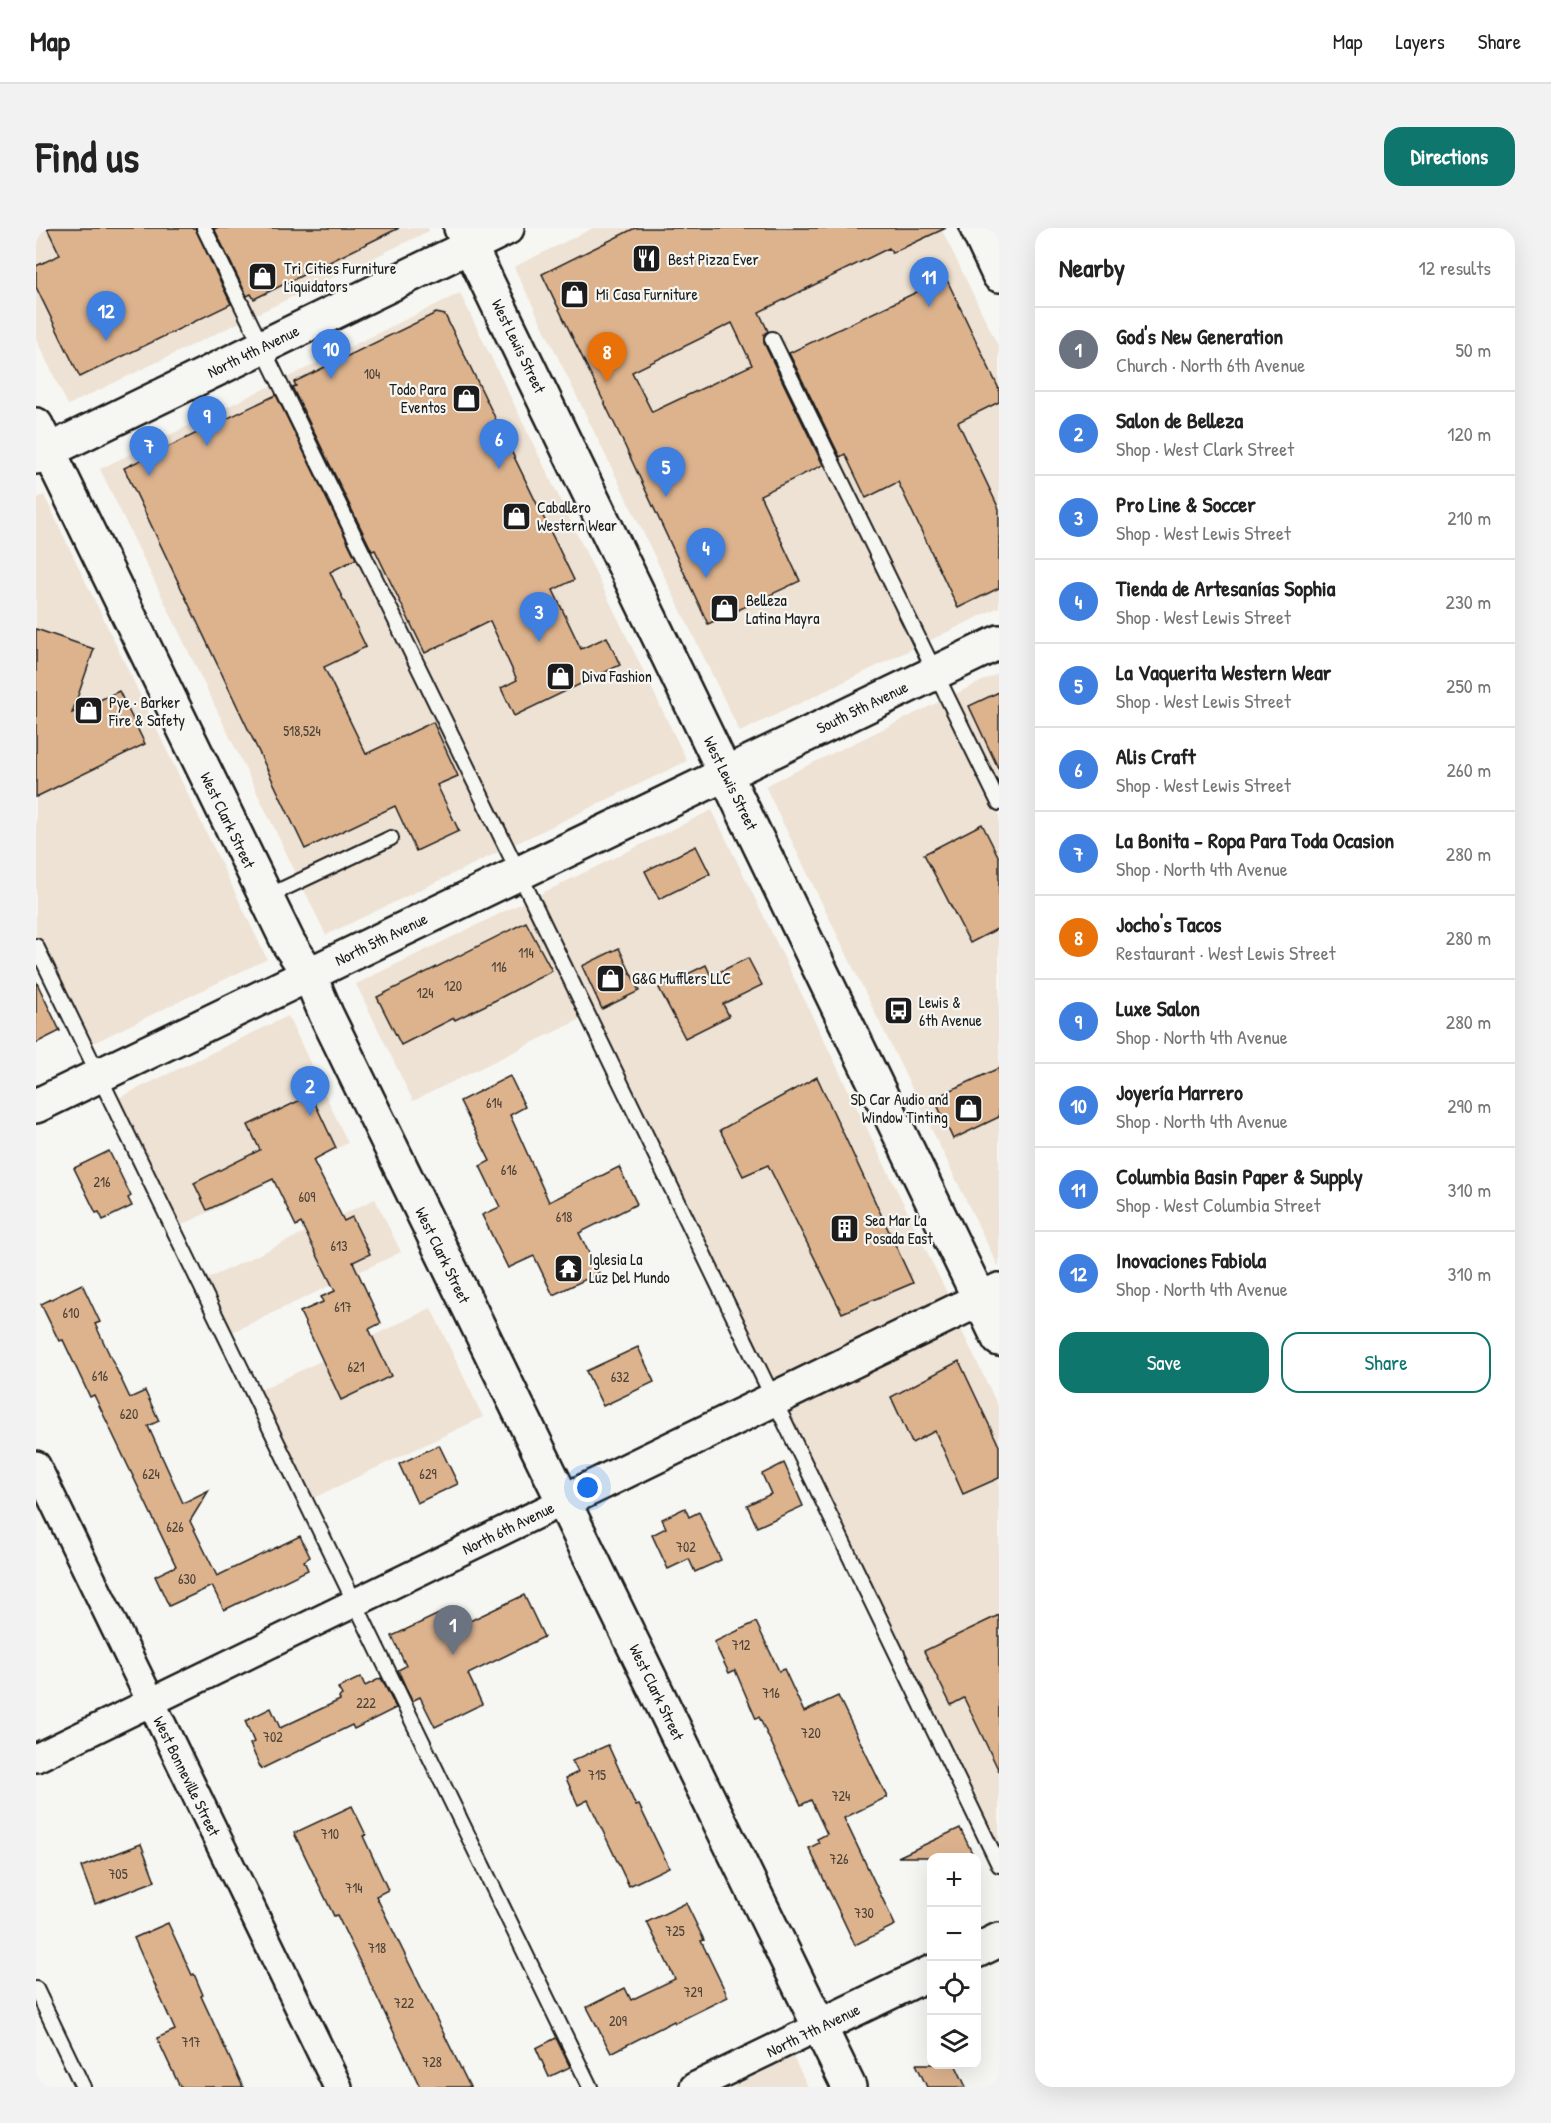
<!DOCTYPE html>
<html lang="en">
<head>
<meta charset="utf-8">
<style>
	body { margin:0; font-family:"Patrick Hand",sans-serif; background:#f2f2f2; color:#222 }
	.controls { position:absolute; right:18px; bottom:18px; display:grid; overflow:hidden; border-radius:12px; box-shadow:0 6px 24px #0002 }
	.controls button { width:54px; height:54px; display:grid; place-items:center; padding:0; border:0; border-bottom:2px solid #e0e0e0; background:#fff; color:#222; font:30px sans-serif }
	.you { position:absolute; left:552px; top:1260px; width:21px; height:21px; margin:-15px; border:4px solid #fff; border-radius:50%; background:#1a73e8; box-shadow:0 0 0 9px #1a73e833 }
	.badge { display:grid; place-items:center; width:39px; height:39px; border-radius:50%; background:#0f766e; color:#fff; font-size:20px; font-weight:700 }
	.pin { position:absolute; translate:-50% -50px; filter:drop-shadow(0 2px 3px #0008) }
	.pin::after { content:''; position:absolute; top:32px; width:21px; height:18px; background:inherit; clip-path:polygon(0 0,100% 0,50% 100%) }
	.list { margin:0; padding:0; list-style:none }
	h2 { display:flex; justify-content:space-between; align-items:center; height:78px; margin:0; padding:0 24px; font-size:26px }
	h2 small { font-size:20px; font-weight:400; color:#767676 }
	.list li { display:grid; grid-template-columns:39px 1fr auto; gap:18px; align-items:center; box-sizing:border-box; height:84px; padding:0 24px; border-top:2px solid #e0e0e0 }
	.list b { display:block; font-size:22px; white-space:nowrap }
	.list p { margin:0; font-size:20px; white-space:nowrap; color:#767676 }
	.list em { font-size:20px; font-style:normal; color:#767676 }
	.actions { display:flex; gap:12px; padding:18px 24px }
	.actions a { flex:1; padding:14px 0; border:2px solid #0f766e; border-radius:18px; text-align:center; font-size:21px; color:#0f766e }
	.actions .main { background:#0f766e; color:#fff }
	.icon { flex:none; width:33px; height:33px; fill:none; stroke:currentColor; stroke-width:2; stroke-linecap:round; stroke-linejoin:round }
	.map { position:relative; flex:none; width:963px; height:1859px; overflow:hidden; border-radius:18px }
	header { display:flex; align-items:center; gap:36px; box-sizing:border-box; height:84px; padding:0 30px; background:#fff; border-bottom:2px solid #e0e0e0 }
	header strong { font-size:28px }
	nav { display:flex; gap:33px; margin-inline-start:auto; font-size:21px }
	.intro { display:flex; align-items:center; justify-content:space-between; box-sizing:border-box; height:144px; padding:0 36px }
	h1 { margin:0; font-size:42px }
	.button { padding:15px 27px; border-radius:18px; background:#0f766e; color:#fff; font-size:21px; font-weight:700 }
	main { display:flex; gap:36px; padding:0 36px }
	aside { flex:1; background:#fff; border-radius:18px; box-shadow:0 6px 24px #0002 }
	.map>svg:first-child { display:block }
	.built { fill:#eee2d4 }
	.building { fill:#ddb38e; stroke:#1c1c1c; stroke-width:1.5; fill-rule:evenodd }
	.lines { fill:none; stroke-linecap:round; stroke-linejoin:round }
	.service-casing { stroke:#1c1c1c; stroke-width:18 }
	.minor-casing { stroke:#1c1c1c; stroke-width:32 }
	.tertiary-casing { stroke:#1c1c1c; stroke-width:38 }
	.secondary-casing { stroke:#1c1c1c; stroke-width:38 }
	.primary-casing { stroke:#1c1c1c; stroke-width:38 }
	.service { stroke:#f6f6f2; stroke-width:14 }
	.minor { stroke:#f6f6f2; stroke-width:27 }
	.tertiary { stroke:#f6f6f2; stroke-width:33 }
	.secondary { stroke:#f6f6f2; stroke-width:33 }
	.primary { stroke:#f6f6f2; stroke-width:33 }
	.labels { text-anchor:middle; stroke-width:4.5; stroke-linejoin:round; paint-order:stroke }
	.number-label { font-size:14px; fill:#4c4238 }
	.poi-label { font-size:16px; fill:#1c1c1c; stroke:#f6f6f2; text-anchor:start }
	.street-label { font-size:16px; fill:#1c1c1c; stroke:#f6f6f2 }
</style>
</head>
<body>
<header>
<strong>Map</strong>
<nav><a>Map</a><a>Layers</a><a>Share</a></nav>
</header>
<div class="intro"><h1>Find us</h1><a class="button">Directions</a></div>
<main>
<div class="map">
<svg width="963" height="1859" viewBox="0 0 963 1859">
	<rect width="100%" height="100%" fill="#f6f6f2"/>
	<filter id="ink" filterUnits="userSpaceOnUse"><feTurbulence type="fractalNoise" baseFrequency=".0167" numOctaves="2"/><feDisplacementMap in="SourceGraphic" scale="12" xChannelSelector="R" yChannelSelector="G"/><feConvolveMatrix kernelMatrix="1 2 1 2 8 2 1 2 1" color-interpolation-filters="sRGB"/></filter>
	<g filter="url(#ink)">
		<!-- built -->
		<g class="built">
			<polygon points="0,0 392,0 393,3 32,177 0,111"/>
			<polygon points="557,0 905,0 963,120 963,379 704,504 478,39"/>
			<polygon points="424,65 651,533 290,707 64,241"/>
			<polygon points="8,267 231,731 53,817 0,709 0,271"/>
			<polygon points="963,445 963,1037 962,1038 729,558"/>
			<polygon points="676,582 912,1067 730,1156 551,788 377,873 320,756"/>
			<polygon points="252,788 312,915 138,1001 78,872"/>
			<polygon points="339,971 365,1024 190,1107 165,1054"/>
			<polygon points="395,1080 447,1189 271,1273 220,1164"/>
			<polygon points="924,1099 963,1180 963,1636 744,1187"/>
			<polygon points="757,1829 772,1859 697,1859"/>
		</g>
		<!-- building -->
		<g class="building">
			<polygon points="11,0 159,0 195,76 44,149 0,59 0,38 24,27"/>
			<polygon points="178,0 363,0 218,71 215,66 211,68"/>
			<path d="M599 0H910L856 25 853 20 723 84 732 103 728 106V115L787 237 724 267 764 353 672 396 581 201 506 46ZM696 95 716 137 616 184 596 144Z"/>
			<polygon points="910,50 963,161 963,174 922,194 963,281 963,360 922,380 862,254 830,270 809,226 804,229 753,125"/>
			<polygon points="400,85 409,87 538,352 517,362 545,421 571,409 584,437 478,488 465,460 481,452 454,393 389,425 339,322 336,323 256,159 260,158 258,154"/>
			<polygon points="240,167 320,331 294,344 330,419 288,439 330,526 397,494 422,548 401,557 423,603 380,623 359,578 269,621 88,240"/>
			<polygon points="0,401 58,421 36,485 83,463 109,516 0,569"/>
			<polygon points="963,464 963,542 933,478"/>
			<polygon points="946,596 963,630 963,700 934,715 888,626"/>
			<polygon points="660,618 674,646 623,671 609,643"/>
			<polygon points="490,694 516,743 460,772 419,792 418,790 365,817 341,769"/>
			<polygon points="583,720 603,763 566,781 546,738"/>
			<polygon points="712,730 726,757 687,776 693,788 649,810 623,760 670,737 675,748"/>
			<polygon points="0,753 24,803 0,815"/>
			<polygon points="963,840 963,889 917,911 898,870"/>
			<polygon points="474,848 489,879 474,887 513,974 583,939 601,976 543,1005 563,1045 517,1067 498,1028 472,1040 446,987 464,979 444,938 454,933 424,873"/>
			<polygon points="781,849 877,1055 806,1085 732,937 707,948 684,902"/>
			<polygon points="275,867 300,920 277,932 308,993 316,989 334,1026 317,1034 345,1095 333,1101 355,1148 305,1172 264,1084 287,1074 285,1069 299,1063 265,995 260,998 237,951 171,982 158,955 224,922 212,897"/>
			<polygon points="73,923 95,968 92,970 96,978 67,992 63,984 60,985 38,940"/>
			<polygon points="46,1056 64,1094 59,1096 94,1170 109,1163 123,1193 112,1198 147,1275 173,1262 154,1293 181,1348 264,1308 274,1329 268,1333 272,1342 188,1382 176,1358 133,1378 119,1348 140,1338 58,1167 54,1169 27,1112 23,1113 5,1076"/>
			<polygon points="602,1119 618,1154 567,1178 550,1143"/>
			<polygon points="923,1133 963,1218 963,1250 927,1266 899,1203 876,1215 855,1169"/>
			<polygon points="403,1217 422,1256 381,1275 363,1236"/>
			<polygon points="748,1235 767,1278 721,1299 711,1277 735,1266 726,1246"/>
			<polygon points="649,1280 653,1289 663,1284 685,1332 659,1344 653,1331 632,1341 616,1307 630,1300 626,1291"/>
			<polygon points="488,1367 508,1409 432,1446 446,1476 399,1499 384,1469 376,1473 362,1442 370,1438 356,1408 405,1385 413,1403"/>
			<polygon points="963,1387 963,1543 928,1470 915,1477 888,1423"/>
			<polygon points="720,1394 743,1443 748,1441 768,1484 802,1468 851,1569 808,1590 859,1697 819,1717 773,1620 783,1615 781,1611 791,1606 775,1572 765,1577 723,1489 720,1491 699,1442 693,1445 678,1414"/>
			<polygon points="325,1449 329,1458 345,1450 360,1480 318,1501 316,1497 225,1541 214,1516 218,1514 209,1493 235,1480 244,1500 304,1472 303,1469 306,1467 302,1460"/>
			<polygon points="572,1517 600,1578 603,1577 633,1639 593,1658 552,1572 542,1577 530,1550 542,1544 536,1533"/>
			<polygon points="316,1578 330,1607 327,1608 352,1662 340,1668 434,1859 384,1859 340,1767 301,1687 298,1688 258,1605"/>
			<polygon points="924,1600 938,1629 862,1629"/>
			<polygon points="105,1616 119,1653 59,1676 45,1639"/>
			<polygon points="650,1675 668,1712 665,1713 692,1769 639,1795 638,1793 575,1825 551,1779 589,1760 595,1772 639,1751 611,1694"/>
			<polygon points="132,1695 156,1747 158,1746 167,1767 165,1768 207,1859 144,1859 121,1810 139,1802 98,1710"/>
			<polygon points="520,1810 534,1839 513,1849 500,1820"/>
			<polygon points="880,1836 919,1836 930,1859 891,1859"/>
		</g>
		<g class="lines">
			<defs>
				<g id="service">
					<polyline points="168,0 500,680 963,1637"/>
					<polyline points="736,111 963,575"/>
					<polyline points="230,669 355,610"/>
					<polyline points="0,718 554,1859"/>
					<polyline points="0,1761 47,1859"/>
				</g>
				<g id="minor">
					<polyline points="0,1237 302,1859"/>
					<polyline points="0,1530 528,1273"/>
					<polyline points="658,1859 784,1798"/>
				</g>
				<g id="tertiary">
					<polyline points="941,0 963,47"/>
					<polyline points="434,18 471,0"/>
					<polyline points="0,197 253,716 273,746 290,786 813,1859"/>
					<polyline points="0,878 963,414"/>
					<polyline points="528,1273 963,1062"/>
					<polyline points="940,1723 963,1712"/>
					<polyline points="784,1798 896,1744"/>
				</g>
				<polyline id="secondary" points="0,229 434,18"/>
				<polyline id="primary" points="425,0 963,1111"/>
			</defs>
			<!-- service casing -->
			<use href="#service" class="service-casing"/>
			<!-- minor casing -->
			<use href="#minor" class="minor-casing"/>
			<!-- tertiary casing -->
			<use href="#tertiary" class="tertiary-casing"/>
			<!-- secondary casing -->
			<use href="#secondary" class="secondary-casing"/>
			<!-- primary casing -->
			<use href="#primary" class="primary-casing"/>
			<!-- service -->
			<use href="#service" class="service"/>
			<!-- minor -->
			<use href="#minor" class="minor"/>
			<!-- tertiary -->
			<use href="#tertiary" class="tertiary"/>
			<!-- secondary -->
			<use href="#secondary" class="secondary"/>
			<!-- primary -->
			<use href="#primary" class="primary"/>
		</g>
	</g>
	<!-- icons -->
	<defs>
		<symbol id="restaurant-square" viewBox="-11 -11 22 22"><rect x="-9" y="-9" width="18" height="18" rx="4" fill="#1c1c1c" stroke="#f6f6f2"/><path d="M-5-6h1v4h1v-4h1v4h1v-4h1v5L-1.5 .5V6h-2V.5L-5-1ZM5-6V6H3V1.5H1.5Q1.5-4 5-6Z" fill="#fff"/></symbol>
		<symbol id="shop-square" viewBox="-11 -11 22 22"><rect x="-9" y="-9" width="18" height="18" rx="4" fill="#1c1c1c" stroke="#f6f6f2"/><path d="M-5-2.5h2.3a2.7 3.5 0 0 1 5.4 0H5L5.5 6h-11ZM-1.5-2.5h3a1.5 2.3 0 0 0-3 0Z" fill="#fff"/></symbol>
		<symbol id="bus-square" viewBox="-11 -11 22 22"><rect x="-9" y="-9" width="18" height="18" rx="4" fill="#1c1c1c" stroke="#f6f6f2"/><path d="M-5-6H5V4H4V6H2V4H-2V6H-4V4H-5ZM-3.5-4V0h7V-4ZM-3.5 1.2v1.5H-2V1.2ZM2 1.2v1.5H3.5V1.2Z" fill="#fff"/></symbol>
		<symbol id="building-square" viewBox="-11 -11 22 22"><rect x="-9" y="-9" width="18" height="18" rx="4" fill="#1c1c1c" stroke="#f6f6f2"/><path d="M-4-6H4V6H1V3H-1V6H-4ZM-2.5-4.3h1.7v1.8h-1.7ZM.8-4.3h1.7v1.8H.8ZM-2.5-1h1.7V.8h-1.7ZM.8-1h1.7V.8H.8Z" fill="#fff"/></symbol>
		<symbol id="temple-square" viewBox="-11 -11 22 22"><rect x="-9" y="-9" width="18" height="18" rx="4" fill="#1c1c1c" stroke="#f6f6f2"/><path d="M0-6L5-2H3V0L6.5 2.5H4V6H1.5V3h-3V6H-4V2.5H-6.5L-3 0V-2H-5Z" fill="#fff"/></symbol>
	</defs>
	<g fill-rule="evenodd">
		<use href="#restaurant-square" x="594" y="14" width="33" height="33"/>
		<use href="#shop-square" x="210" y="32" width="33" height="33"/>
		<use href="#shop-square" x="522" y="50" width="33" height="33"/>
		<use href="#shop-square" x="414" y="154" width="33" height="33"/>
		<use href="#shop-square" x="464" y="272" width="33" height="33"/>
		<use href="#shop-square" x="672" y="364" width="33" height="33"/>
		<use href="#shop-square" x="508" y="432" width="33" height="33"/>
		<use href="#shop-square" x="36" y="466" width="33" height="33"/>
		<use href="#shop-square" x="558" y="734" width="33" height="33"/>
		<use href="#bus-square" x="846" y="766" width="33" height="33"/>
		<use href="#shop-square" x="916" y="864" width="33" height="33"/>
		<use href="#building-square" x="792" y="984" width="33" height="33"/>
		<use href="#temple-square" x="516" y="1024" width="33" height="33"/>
	</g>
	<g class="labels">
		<!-- number labels -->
		<g class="number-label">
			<text x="336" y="151">104</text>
			<text x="266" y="508">518,524</text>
			<text x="490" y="730">114</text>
			<text x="463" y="744">116</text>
			<text x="417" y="763">120</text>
			<text x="389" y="770">124</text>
			<text x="458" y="880">614</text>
			<text x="473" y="947">616</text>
			<text x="66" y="959">216</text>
			<text x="271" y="974">609</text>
			<text x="528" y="994">618</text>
			<text x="303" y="1023">613</text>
			<text x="307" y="1084">617</text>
			<text x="35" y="1090">610</text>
			<text x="320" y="1144">621</text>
			<text x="64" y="1153">616</text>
			<text x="584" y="1154">632</text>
			<text x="93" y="1191">620</text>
			<text x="115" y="1251">624</text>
			<text x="392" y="1251">629</text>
			<text x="139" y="1304">626</text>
			<text x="650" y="1324">702</text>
			<text x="151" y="1356">630</text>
			<text x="705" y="1422">712</text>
			<text x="735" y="1470">716</text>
			<text x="330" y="1480">222</text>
			<text x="775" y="1510">720</text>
			<text x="237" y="1514">702</text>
			<text x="561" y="1552">715</text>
			<text x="805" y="1573">724</text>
			<text x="294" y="1611">710</text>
			<text x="803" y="1636">726</text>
			<text x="82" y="1651">705</text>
			<text x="318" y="1665">714</text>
			<text x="828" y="1690">730</text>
			<text x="639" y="1708">725</text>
			<text x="341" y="1725">718</text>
			<text x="657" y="1769">729</text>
			<text x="368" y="1780">722</text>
			<text x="582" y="1798">209</text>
			<text x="155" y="1819">717</text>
			<text x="396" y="1839">728</text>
		</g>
		<!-- poi labels -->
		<g class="poi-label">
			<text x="632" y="37">Best Pizza Ever</text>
			<text x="248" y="46">Tri Cities Furniture<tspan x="248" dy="18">Liquidators</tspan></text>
			<text x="560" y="72">Mi Casa Furniture</text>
			<text x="410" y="167" text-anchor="end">Todo Para<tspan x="410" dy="18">Eventos</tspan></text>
			<text x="501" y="285">Caballero<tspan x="501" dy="18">Western Wear</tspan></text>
			<text x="710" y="378">Belleza<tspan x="710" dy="18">Latina Mayra</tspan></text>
			<text x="546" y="454">Diva Fashion</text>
			<text x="73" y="480">Pye · Barker<tspan x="73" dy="18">Fire &amp; Safety</tspan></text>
			<text x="596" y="756">G&amp;G Mufflers LLC</text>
			<text x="883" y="780">Lewis &amp;<tspan x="883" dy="18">6th Avenue</tspan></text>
			<text x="912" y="877" text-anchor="end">SD Car Audio and<tspan x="912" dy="18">Window Tinting</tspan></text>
			<text x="829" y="998">Sea Mar La<tspan x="829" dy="18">Posada East</tspan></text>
			<text x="553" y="1037">Iglesia La<tspan x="553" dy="18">Luz Del Mundo</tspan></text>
		</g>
		<!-- street labels -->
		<g class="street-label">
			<text transform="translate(483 118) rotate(64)" y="6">West Lewis Street</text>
			<text transform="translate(217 123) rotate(-26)" y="6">North 4th Avenue</text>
			<text transform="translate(826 479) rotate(-26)" y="6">South 5th Avenue</text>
			<text transform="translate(695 555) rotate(64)" y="6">West Lewis Street</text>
			<text transform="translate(192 592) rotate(64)" y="6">West Clark Street</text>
			<text transform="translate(345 711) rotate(-26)" y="6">North 5th Avenue</text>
			<text transform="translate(407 1027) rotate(64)" y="6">West Clark Street</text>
			<text transform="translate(472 1300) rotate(-26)" y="6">North 6th Avenue</text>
			<text transform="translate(621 1464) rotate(64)" y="6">West Clark Street</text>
			<text transform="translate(151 1548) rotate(64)" y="6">West Bonneville Street</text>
			<text transform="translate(777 1802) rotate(-26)" y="6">North 7th Avenue</text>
		</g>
	</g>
</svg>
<div class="controls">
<button>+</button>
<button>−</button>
<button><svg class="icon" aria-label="locate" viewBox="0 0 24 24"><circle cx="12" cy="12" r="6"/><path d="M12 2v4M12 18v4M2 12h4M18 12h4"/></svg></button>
<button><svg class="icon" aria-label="layers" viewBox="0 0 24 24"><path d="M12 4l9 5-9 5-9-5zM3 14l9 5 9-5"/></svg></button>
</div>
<div class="you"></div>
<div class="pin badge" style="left:417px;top:1427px;background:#6b7280">1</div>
<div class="pin badge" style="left:274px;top:888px;background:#3f7fe0">2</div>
<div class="pin badge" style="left:503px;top:414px;background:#3f7fe0">3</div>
<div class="pin badge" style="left:670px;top:350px;background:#3f7fe0">4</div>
<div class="pin badge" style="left:630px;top:269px;background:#3f7fe0">5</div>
<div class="pin badge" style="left:463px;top:241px;background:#3f7fe0">6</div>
<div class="pin badge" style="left:113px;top:248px;background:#3f7fe0">7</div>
<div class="pin badge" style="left:571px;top:154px;background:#e8710a">8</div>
<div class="pin badge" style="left:171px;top:218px;background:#3f7fe0">9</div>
<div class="pin badge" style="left:295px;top:151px;background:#3f7fe0">10</div>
<div class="pin badge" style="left:893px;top:79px;background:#3f7fe0">11</div>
<div class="pin badge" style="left:70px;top:113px;background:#3f7fe0">12</div>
</div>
<aside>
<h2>Nearby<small>12 results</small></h2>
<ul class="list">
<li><span class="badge" style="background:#6b7280">1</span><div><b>God's New Generation</b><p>Church · North 6th Avenue</p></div><em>50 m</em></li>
<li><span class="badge" style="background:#3f7fe0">2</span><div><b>Salon de Belleza</b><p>Shop · West Clark Street</p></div><em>120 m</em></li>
<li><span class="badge" style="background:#3f7fe0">3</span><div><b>Pro Line &amp; Soccer</b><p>Shop · West Lewis Street</p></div><em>210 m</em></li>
<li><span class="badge" style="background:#3f7fe0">4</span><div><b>Tienda de Artesanías Sophia</b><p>Shop · West Lewis Street</p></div><em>230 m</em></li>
<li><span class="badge" style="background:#3f7fe0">5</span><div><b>La Vaquerita Western Wear</b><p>Shop · West Lewis Street</p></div><em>250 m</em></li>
<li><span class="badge" style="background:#3f7fe0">6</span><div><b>Alis Craft</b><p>Shop · West Lewis Street</p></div><em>260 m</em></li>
<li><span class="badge" style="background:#3f7fe0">7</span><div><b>La Bonita - Ropa Para Toda Ocasion</b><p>Shop · North 4th Avenue</p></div><em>280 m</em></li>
<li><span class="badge" style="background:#e8710a">8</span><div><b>Jocho's Tacos</b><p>Restaurant · West Lewis Street</p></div><em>280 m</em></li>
<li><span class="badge" style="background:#3f7fe0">9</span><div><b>Luxe Salon</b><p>Shop · North 4th Avenue</p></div><em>280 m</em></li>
<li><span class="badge" style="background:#3f7fe0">10</span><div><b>Joyería Marrero</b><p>Shop · North 4th Avenue</p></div><em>290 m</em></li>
<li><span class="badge" style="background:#3f7fe0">11</span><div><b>Columbia Basin Paper &amp; Supply</b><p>Shop · West Columbia Street</p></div><em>310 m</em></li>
<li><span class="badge" style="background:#3f7fe0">12</span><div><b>Inovaciones Fabiola</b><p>Shop · North 4th Avenue</p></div><em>310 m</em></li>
</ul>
<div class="actions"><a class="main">Save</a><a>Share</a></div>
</aside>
</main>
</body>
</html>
